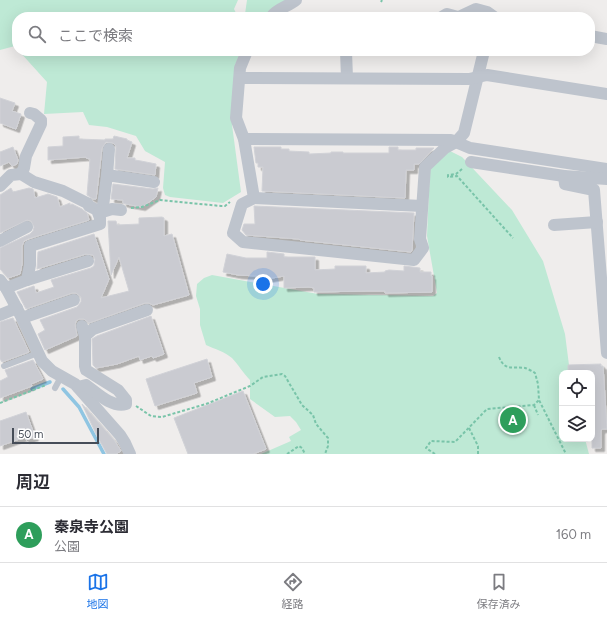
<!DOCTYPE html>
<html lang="ja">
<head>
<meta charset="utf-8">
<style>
	body { margin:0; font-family:Figtree,"Noto Sans JP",sans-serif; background:#f7f7f7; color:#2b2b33 }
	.controls { position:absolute; right:12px; bottom:12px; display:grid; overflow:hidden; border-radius:8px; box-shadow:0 4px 16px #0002 }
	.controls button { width:36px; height:36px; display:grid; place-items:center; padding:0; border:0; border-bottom:1px solid #e1e1e2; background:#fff; color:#2b2b33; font:20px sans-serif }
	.scale { position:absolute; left:12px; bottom:10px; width:87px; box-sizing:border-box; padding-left:4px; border:2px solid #464d58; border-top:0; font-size:11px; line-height:14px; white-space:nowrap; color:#464d58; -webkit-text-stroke:3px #fff; paint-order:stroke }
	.you { position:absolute; left:263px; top:284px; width:14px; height:14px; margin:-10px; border:3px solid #fff; border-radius:50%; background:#1a73e8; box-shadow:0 0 0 6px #1a73e833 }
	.badge { display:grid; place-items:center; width:26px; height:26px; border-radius:50%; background:#1a73e8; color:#fff; font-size:13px; font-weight:700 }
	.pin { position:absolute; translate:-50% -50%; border:2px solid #fff; box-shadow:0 1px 4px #0006 }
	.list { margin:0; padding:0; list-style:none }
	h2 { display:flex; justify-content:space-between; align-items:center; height:52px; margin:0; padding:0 16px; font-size:17px }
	h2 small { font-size:13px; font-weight:400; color:#7c7c81 }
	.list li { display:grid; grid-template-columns:26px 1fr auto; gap:12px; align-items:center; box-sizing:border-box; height:56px; padding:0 16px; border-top:1px solid #e1e1e2 }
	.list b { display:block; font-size:15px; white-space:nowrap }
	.list p { margin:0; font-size:13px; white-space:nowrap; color:#7c7c81 }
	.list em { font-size:13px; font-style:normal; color:#7c7c81 }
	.icon { flex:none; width:22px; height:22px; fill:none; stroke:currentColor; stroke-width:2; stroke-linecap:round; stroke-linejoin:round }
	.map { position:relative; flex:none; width:607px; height:454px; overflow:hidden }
	.search { position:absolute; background:#fff; box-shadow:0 4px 16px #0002; left:12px; right:12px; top:12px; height:44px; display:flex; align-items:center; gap:10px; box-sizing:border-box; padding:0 14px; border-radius:16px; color:#7c7c81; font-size:15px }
	.sheet { height:108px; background:#fff }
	nav { display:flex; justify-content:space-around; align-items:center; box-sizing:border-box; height:56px; border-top:1px solid #e1e1e2; background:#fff; font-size:11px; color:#7c7c81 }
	nav a { display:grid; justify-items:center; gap:2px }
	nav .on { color:#1a73e8 }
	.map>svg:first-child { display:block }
	.green { fill:#bee9d5 }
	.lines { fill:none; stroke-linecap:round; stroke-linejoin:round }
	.stream { stroke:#8fc5e2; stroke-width:3.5 }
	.building { fill:#cacbd1; stroke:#d1d2d7; filter:url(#shadow) }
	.path { stroke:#79c4a9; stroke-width:2; stroke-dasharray:3 2; stroke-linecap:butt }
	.service { stroke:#bec4cd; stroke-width:6 }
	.minor { stroke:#bec4cd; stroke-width:12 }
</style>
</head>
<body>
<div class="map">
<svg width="607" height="454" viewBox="0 0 607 454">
	<defs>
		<filter id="shadow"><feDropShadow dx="3.5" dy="3.5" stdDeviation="0" flood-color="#0004"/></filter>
	</defs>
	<rect width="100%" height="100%" fill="#efedec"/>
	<!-- green -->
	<g class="green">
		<polygon points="0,0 238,0 234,9 238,17 17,17 17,48 15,46 0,50"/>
		<polygon points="247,0 295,0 270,10 264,17 249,17 245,14"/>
		<polygon points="19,51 241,51 235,65 232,125 241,192 223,203 170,197 165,195 163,188 165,162 145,151 136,136 107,127 89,125 83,112 44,114 47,82"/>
		<path d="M450 151 462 157 512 210 543 261 565 334 570 373H562V439H585L589 454H261L291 441 289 437 301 430 296 422 290 416 275 417 250 399V380C244 374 237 363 232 358 225 352 215 349 206 345L200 325V309L196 296 197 284 204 278 212 275 318 294 433 296 437 293 427 236 430 168Z"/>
	</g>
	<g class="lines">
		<!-- stream -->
		<g class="stream">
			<polyline points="32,389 50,382"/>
			<polyline points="63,389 79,407 104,454"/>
		</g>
	</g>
	<!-- building -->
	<g class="building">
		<polygon points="0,98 15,103 12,111 21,114 16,129 0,123"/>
		<polygon points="79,136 79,139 105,140 105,139 113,139 114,136 127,139 127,140 132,142 127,158 135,158 135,160 141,161 156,164 155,175 115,169 116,146 113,143 106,142 102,148 96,199 93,199 87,195 90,159 86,158 86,157 48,160 48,147 63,146 63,137"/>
		<polygon points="13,147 18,160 17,164 12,166 9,162 0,166 0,152"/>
		<polygon points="254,147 281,147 281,149 289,149 289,151 309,152 309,154 331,153 331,152 343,152 343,153 389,153 389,147 398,147 398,150 416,150 416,148 434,148 419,164 414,164 414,170 406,170 405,198 262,191 263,167 258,167 258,163 256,163"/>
		<polygon points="113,184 153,189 158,188 156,197 142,207 126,204 123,203 123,200 111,199"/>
		<polygon points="11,188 13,192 29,188 33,189 35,198 48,194 57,197 60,207 70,203 70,205 72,204 82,209 87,213 89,220 28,239 24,241 22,246 22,264 20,274 8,278 0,269 0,248 30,234 33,231 34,227 31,221 27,220 0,233 0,195"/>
		<polygon points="254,206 414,213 412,250 411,252 300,240 299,239 246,235 242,230 244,224 255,224"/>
		<polygon points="162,217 164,218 164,236 172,234 189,295 153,305 149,303 145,303 89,323 84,319 79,319 76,321 75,325 77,336 45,350 38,334 45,330 40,320 77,307 81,302 81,297 76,293 72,293 26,309 17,292 34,286 36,293 54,287 51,280 91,268 94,266 95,259 93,255 86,254 37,269 38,252 94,234 109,279 101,298 129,291 119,257 111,275 108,221 116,221 117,225 139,224 139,218"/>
		<polygon points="267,252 284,254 284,257 315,257 315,270 335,269 335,266 366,266 366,273 385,272 385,271 389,270 404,271 404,266 420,268 420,272 431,272 431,276 432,276 432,292 385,293 385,291 366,291 314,292 314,288 309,287 284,288 284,276 260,280 260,278 257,278 258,276 238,275 223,272 227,254 246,258 267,258"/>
		<polygon points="151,316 164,354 153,358 152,356 140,360 139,356 117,364 96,368 93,365 92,339 97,336"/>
		<polygon points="13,318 29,352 2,362 0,359 0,322"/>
		<polygon points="207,359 212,377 194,383 197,393 155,406 146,379"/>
		<polygon points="33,360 43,379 31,384 32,386 0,398 0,381 8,377 5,370"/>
		<polygon points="601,364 601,366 603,366 607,429 602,429 601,431 601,448 592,448 592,407 593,407 592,373 568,373 568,365"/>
		<polygon points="243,391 266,449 253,454 188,454 174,418"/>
		<polygon points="82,404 114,440 121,451 116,454 107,454 97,436"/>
		<polygon points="26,412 35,437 26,440 25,437 0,446 0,421"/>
	</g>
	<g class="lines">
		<!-- path -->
		<g class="path">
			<polyline points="381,2 382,0"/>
			<polyline points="462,169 456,174 448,175 448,177 457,176 513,238"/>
			<polyline points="131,208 142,207 160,200 221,206 225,206 230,202"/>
			<path d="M499 357C505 372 514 366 525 368 528 369 532 371 535 373L538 384 539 400 566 454"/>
			<polyline points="0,403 46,385"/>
			<polyline points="534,405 538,415"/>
			<polyline points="136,406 151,416 162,417 206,404 250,386 263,377 282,374 285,376 302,405 313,415 316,424 328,438 328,446 325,454"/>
			<polyline points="469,428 478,446 478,454"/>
			<polyline points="287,454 299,446 302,448 305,454"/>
			<polyline points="435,454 426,448 431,441 455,442 487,409 534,405 539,400"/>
		</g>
		<!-- service -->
		<g class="service">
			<polyline points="4,366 38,353"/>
			<polyline points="55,388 62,375"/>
		</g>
		<!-- minor -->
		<g class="minor">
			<path d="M271 17C277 8 288 7 296 0"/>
			<polyline points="442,17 447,14 458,17"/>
			<polyline points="459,17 476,9 487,12 494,17"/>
			<polyline points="590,36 607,39"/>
			<polyline points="247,51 240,68 236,118 244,139 254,198 242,204 233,233 243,242 414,260 423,248 420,239 425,167 445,148 456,142 464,133 484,51"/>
			<polyline points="346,51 347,78"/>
			<polyline points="240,78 469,79 487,75 607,94"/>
			<polyline points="244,139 451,140 470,148 607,169"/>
			<polyline points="471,162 564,176"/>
			<polyline points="21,174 24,168 26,156 41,124 41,120 34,114 30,113"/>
			<polyline points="107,175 109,149"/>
			<polyline points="607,179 564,176 565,184 594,190 607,353"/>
			<polyline points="0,186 11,175 21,174 34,182 63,191 87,203 89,206 97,210 100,218 100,224 30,246 30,265 27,280 6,288"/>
			<polyline points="254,198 422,206"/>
			<polyline points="99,213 103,206 107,175 154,182"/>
			<polyline points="99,213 112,209 121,210"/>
			<polyline points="554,225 597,222"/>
			<polyline points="0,241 27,227"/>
			<polyline points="0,280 6,288 22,318 42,361 52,371 75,384 120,435 125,443 130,454"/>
			<polyline points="27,280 88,261"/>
			<polyline points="0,315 17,308"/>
			<polyline points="22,318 74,300"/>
			<polyline points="85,336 93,329 147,310"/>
			<path d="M78 387 86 385C97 393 112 408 126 404V400L118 390 86 370 85 366V336L82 326"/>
		</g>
	</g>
</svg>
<div class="controls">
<button><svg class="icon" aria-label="locate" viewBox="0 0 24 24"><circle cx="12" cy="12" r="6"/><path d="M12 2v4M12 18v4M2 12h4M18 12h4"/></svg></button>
<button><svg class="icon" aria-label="layers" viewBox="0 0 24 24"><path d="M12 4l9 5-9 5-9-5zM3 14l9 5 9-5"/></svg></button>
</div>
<div class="scale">50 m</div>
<div class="you"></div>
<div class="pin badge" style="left:513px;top:420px;background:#2e9e5b">A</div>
<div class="search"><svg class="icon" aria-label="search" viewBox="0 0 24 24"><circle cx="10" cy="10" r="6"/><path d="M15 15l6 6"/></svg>ここで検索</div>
</div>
<section class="sheet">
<h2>周辺<small></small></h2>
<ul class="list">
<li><span class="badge" style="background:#2e9e5b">A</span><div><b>秦泉寺公園</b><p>公園</p></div><em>160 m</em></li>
</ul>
</section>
<nav>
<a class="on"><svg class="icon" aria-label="map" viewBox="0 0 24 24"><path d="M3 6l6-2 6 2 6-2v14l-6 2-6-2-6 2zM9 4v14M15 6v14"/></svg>地図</a>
<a><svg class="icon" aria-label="directions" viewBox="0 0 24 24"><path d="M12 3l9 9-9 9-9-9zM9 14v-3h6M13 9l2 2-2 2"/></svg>経路</a>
<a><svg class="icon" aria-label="saved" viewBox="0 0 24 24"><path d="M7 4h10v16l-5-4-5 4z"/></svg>保存済み</a>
</nav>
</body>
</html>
